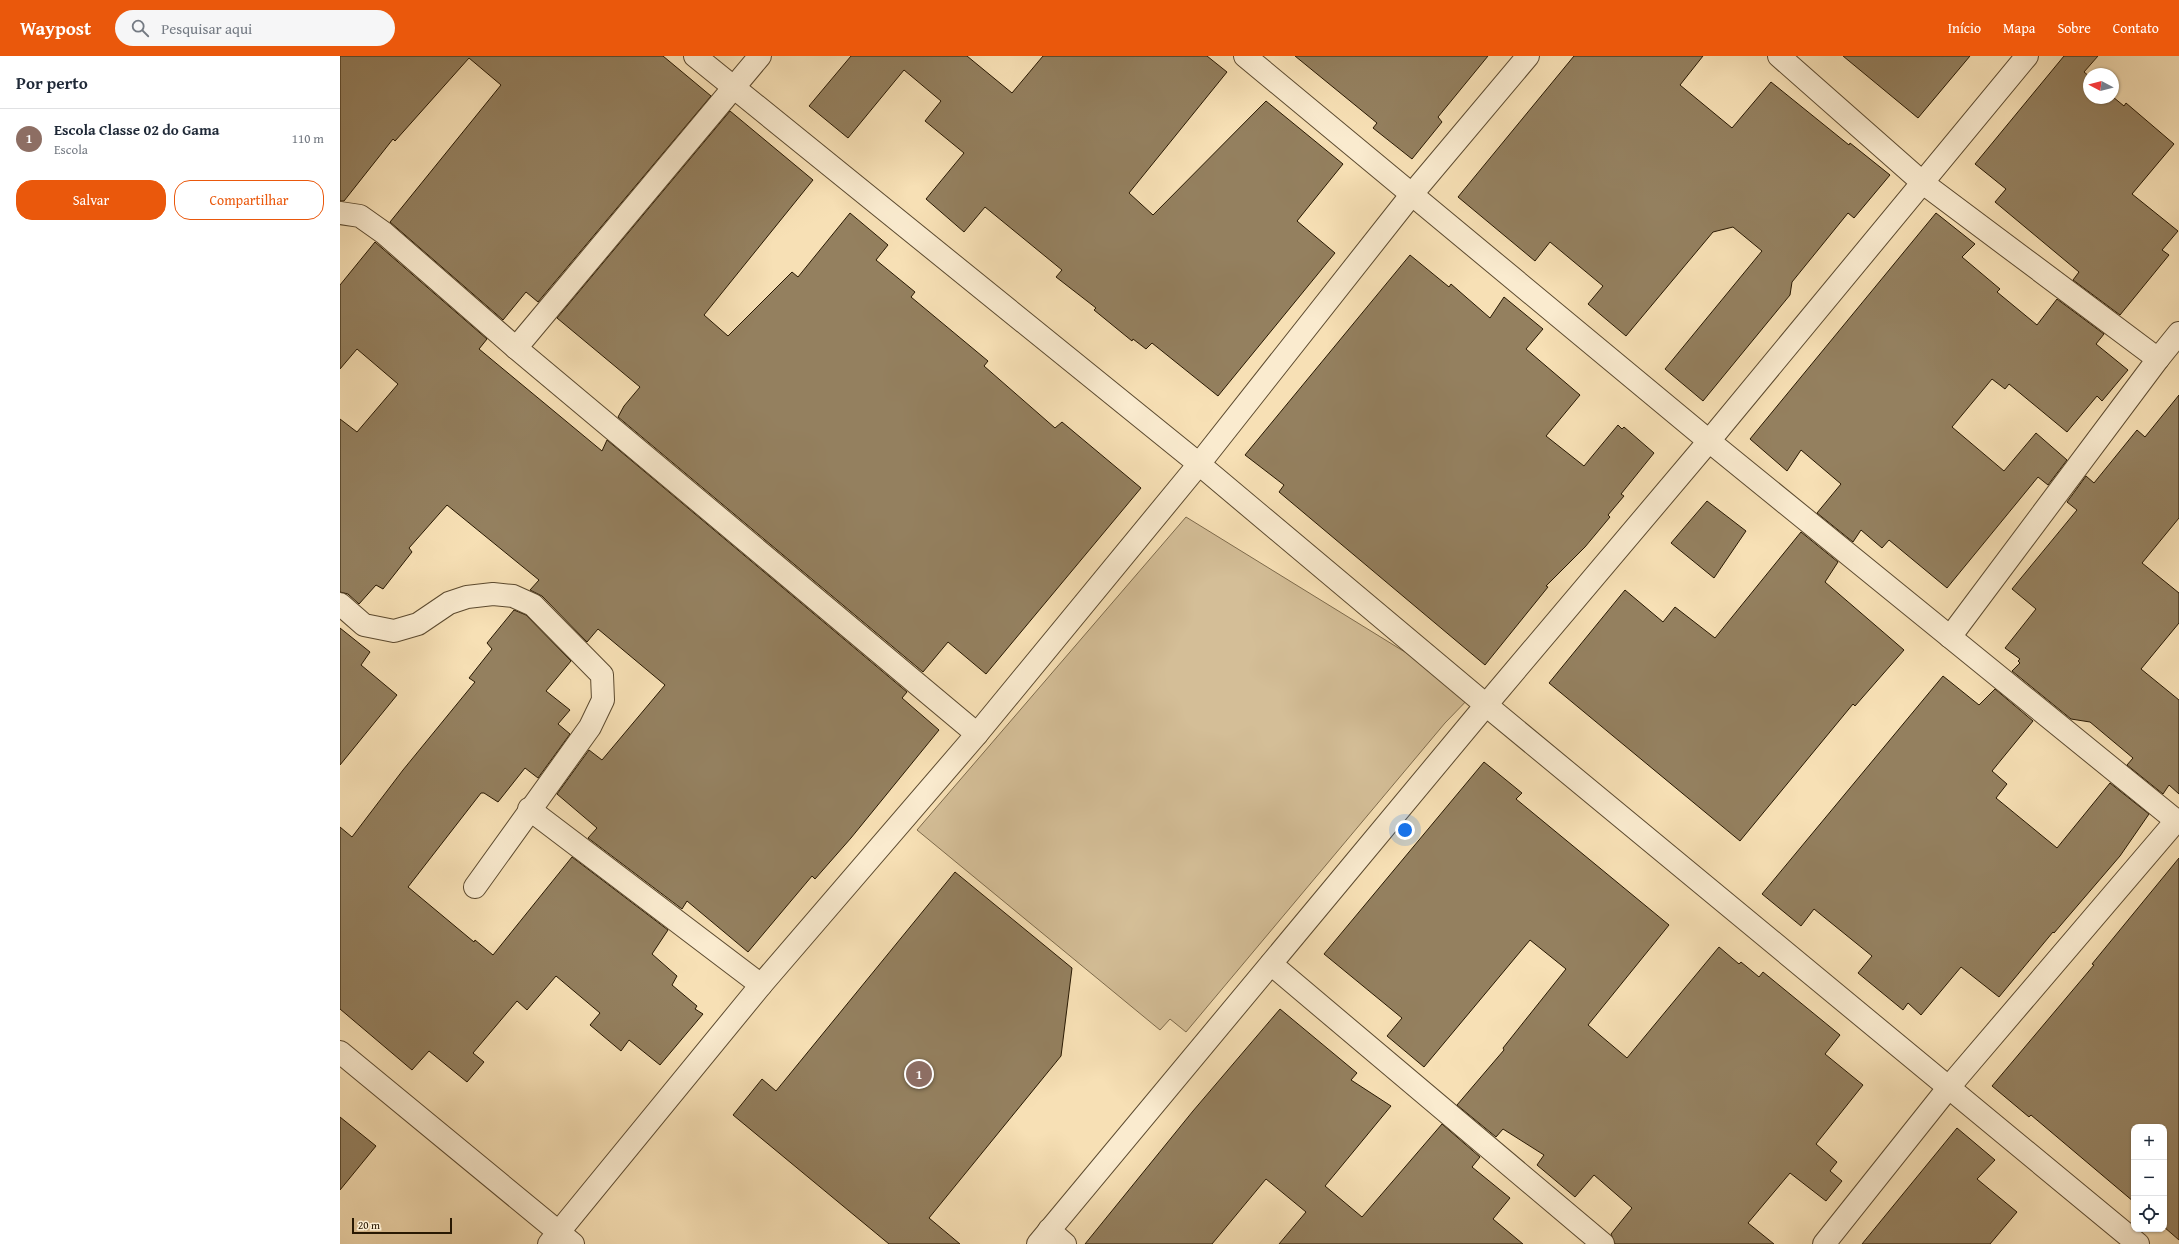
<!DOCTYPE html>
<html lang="pt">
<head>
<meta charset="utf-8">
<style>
	body { margin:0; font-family:"Gentium Book Plus",serif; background:#f6f6f7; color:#1f2937 }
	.controls { position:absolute; right:12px; bottom:12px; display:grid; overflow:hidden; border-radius:8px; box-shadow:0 1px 3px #0004 }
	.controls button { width:36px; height:36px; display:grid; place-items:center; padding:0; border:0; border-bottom:1px solid #e0e1e3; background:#fff; color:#1f2937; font:20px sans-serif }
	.compass { position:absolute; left:1743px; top:12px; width:36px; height:36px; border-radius:50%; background:#fff; box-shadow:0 1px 3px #0004; rotate:277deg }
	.scale { position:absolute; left:12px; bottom:10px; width:100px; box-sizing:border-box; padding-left:4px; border:2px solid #281802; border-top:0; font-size:11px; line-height:14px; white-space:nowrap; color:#281802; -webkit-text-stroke:3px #faebcf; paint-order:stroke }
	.you { position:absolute; left:1065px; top:774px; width:14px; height:14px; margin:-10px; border:3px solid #fff; border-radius:50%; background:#1a73e8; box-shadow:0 0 0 6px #1a73e833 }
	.badge { display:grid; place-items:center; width:26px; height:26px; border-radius:50%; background:#ea580c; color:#fff; font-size:13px; font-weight:700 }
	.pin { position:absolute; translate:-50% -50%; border:2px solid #fff; box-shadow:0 1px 4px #0006 }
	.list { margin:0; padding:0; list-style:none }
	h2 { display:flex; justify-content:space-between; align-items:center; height:52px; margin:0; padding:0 16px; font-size:17px }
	h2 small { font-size:13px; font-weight:400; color:#747a83 }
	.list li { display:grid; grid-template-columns:26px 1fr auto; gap:12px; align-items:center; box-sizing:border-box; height:60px; padding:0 16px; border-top:1px solid #e0e1e3 }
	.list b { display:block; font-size:15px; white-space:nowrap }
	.list p { margin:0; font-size:13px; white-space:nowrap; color:#747a83 }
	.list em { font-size:13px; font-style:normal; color:#747a83 }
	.actions { display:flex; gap:8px; padding:12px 16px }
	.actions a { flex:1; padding:9px 0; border:1px solid #ea580c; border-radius:16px; text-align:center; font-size:14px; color:#ea580c }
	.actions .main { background:#ea580c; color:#fff }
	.icon { flex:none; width:22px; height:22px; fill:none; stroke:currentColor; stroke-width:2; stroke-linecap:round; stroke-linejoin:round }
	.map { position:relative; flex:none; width:1839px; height:1188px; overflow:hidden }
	header { display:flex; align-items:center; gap:24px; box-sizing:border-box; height:56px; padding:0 20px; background:#ea580c; color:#fff }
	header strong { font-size:19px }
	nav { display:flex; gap:22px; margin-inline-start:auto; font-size:14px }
	.search { width:280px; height:36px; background:#f6f6f7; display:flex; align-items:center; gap:10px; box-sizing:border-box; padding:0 14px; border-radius:22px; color:#747a83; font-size:15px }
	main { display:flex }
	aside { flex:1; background:#fff }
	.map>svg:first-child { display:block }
	.green { fill:#d4be97; stroke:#7e6b4c }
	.building { fill:#94805f; stroke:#281802 }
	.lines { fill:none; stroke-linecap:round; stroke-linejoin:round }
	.minor-casing { stroke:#5c4a2f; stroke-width:24 }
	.tertiary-casing { stroke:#5c4a2f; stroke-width:24 }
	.minor { stroke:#faebcf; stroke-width:22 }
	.tertiary { stroke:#faebcf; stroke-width:22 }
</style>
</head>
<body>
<header>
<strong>Waypost</strong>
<div class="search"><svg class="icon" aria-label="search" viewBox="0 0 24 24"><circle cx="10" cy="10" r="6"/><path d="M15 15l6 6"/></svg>Pesquisar aqui</div>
<nav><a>Início</a><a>Mapa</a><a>Sobre</a><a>Contato</a></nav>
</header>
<main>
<aside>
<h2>Por perto<small></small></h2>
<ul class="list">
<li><span class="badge" style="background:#8d6e63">1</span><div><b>Escola Classe 02 do Gama</b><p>Escola</p></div><em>110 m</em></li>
</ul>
<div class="actions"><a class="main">Salvar</a><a>Compartilhar</a></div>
</aside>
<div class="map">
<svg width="1839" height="1188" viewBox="0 0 1839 1188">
	<rect width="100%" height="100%" fill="#f7e0b5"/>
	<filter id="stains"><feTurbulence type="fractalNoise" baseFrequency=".005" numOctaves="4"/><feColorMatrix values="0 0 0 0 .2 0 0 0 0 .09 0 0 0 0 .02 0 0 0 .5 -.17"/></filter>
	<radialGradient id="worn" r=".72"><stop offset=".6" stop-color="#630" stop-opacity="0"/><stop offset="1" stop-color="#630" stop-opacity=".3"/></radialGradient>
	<!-- green -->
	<polygon class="green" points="846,461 1133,638 1105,667 846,976 830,963 820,974 577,774"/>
	<!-- building -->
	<g class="building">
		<polygon points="0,0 323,0 371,40 198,246 186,236 163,264 50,166 161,29 129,2 55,85 53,83 4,145 0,145"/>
		<polygon points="511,0 627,0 672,37 703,0 867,0 887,16 789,137 813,159 926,45 1003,108 957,165 995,197 878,340 812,287 806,293 793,283 792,285 754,254 756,252 716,221 722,214 645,151 624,176 586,143 624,97 585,65 601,45 564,14 508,82 469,50"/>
		<polygon points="955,0 1148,0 1098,61 1102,66 1072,103 1033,72 1037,67"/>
		<polygon points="1234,0 1363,0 1340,29 1392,72 1431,26 1509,89 1510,87 1550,119 1514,162 1508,157 1452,226 1450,239 1363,345 1325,313 1422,195 1393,171 1373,176 1286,280 1248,248 1263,230 1210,186 1195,205 1118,141"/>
		<polygon points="1503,0 1630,0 1578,62"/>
		<polygon points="1724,0 1758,0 1744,16 1749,20 1749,42 1773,41 1784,50 1786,47 1834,88 1792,138 1838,175 1822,194 1829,199 1780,259 1733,224 1739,216 1655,146 1666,133 1635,108"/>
		<polygon points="390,55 473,124 364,259 388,280 452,216 458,221 510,157 548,189 536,204 575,236 571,241 648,305 644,310 715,372 722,366 801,432 646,618 608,586 583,616 278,361 284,350 300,331 217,262"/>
		<polygon points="1596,157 1635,188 1622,201 1660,233 1657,236 1697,269 1717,243 1764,278 1756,288 1788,314 1762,345 1757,340 1727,376 1669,328 1665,333 1652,323 1612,371 1664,415 1696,377 1727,404 1708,429 1698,421 1607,532 1549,484 1542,492 1521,474 1513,486 1477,457 1501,428 1461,394 1447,415 1410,383"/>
		<polygon points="35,186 147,283 139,293 262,395 267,384 567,636 562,642 599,674 511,782 475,823 472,820 408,896 347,845 342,853 248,782 257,772 217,738 249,694 262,704 325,629 258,573 247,586 202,540 190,534 199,524 107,449 69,492 72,496 43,533 36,529 19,548 8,538 0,536 0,363 17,376 58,328 17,293 0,313 0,229"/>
		<polygon points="1070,199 1109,231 1111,228 1150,262 1164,241 1203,273 1186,293 1240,339 1206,380 1244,410 1278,369 1282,373 1284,371 1314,397 1281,438 1284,440 1268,459 1270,461 1245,491 1206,530 1208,531 1145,609 939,436 944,429 905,399"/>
		<polygon points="1839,339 1839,462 1802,507 1839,537 1839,567 1801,613 1839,644 1839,738 1829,729 1823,738 1787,709 1793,702 1750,666 1731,663 1672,615 1680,607 1678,605 1680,603 1665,592 1696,553 1672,533 1737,454 1727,446 1746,420 1754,427 1797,374 1805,381"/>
		<polygon points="1367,445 1406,475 1374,522 1331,487"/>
		<polygon points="1461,476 1498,506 1485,526 1564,594 1515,650 1513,648 1400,785 1209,627 1285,534 1323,566 1335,551 1375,582"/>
		<polygon points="174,554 186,559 231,605 206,635 230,654 218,668 230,678 198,722 185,712 158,746 144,737 141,737 68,831 134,886 135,884 153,899 232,801 328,874 312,898 337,920 332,929 357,950 355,953 363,958 320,1009 289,984 281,995 250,969 260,957 216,920 187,954 177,945 133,997 144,1006 127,1026 89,995 72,1014 0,953 0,771 12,781 63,714 135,626 129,622 152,593 147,587"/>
		<polygon points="0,572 30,596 21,609 57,639 0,709"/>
		<polygon points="1603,620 1639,649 1655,633 1693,665 1652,715 1667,728 1656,742 1717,792 1770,727 1809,758 1780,800 1714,877 1713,876 1659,941 1621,911 1581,959 1568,947 1563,954 1518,917 1532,900 1474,853 1461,870 1422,838"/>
		<polygon points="1144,706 1182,737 1176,743 1329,869 1248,969 1287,1002 1379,891 1399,908 1401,906 1419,921 1423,916 1500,979 1485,998 1523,1029 1476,1088 1497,1106 1490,1115 1502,1125 1486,1145 1450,1117 1408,1167 1434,1188 1275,1188 1271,1178 1292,1152 1254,1119 1235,1141 1197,1109 1204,1099 1163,1073 1156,1081 1117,1049 1164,994 1163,992 1226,913 1190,884 1084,1011 1047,980 1062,962 984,898"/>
		<polygon points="1839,802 1839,1184 1824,1171 1824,1071 1794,1071 1794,1146 1691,1059 1689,1061 1652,1030 1754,909 1752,908"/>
		<polygon points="615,816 732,912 721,1000 589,1162 620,1188 549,1188 393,1059 422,1023 436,1035"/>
		<polygon points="940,953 1017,1017 1011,1024 1051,1050 985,1130 1022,1161 1102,1068 1140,1101 1132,1111 1170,1142 1153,1163 1183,1188 939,1188 966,1156 926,1123 872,1188 745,1188 853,1055"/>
		<polygon points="0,1061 36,1090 0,1134"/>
		<polygon points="1617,1072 1655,1104 1637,1123 1677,1156 1650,1188 1522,1188"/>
	</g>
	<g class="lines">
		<defs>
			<g id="minor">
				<polyline points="355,0 859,408 1146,649 1798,1188"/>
				<polyline points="905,0 1369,385 1839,767"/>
				<polyline points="1439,0 1583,127 1818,303 1839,277"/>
				<polyline points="0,157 20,160 44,177 176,292 637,678"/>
				<polyline points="176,292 420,0"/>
				<polyline points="0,548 24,569 54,575 78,568 109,547 127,541 153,538 173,540 193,549 262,619 263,644 250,671 135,831"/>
				<polyline points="1610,581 1818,303"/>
				<polyline points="189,753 421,929"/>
				<polyline points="931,908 1263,1188"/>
				<polyline points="0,996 233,1188"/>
				<polyline points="709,1174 725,1188"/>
				<polyline points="1484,1188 1609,1031 1836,765"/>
			</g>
			<g id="tertiary">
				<polyline points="209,1188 421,929 637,678 859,408 1072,138 1188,0"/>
				<polyline points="698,1188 1146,649 1369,385 1687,0"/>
			</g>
		</defs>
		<!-- minor casing -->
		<use href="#minor" class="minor-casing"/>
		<!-- tertiary casing -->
		<use href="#tertiary" class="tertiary-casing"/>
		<!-- minor -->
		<use href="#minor" class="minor"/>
		<!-- tertiary -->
		<use href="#tertiary" class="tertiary"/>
	</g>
	<rect width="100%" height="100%" filter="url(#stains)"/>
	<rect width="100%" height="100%" fill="url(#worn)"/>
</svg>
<div class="controls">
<button>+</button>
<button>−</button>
<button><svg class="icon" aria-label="locate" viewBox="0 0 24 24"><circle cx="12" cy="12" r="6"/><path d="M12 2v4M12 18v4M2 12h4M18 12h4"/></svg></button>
</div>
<svg class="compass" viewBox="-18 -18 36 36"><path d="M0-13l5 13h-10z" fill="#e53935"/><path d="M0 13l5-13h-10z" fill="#747a83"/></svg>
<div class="scale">20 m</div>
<div class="you"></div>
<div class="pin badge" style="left:579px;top:1018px;background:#8d6e63">1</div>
</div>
</main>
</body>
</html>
